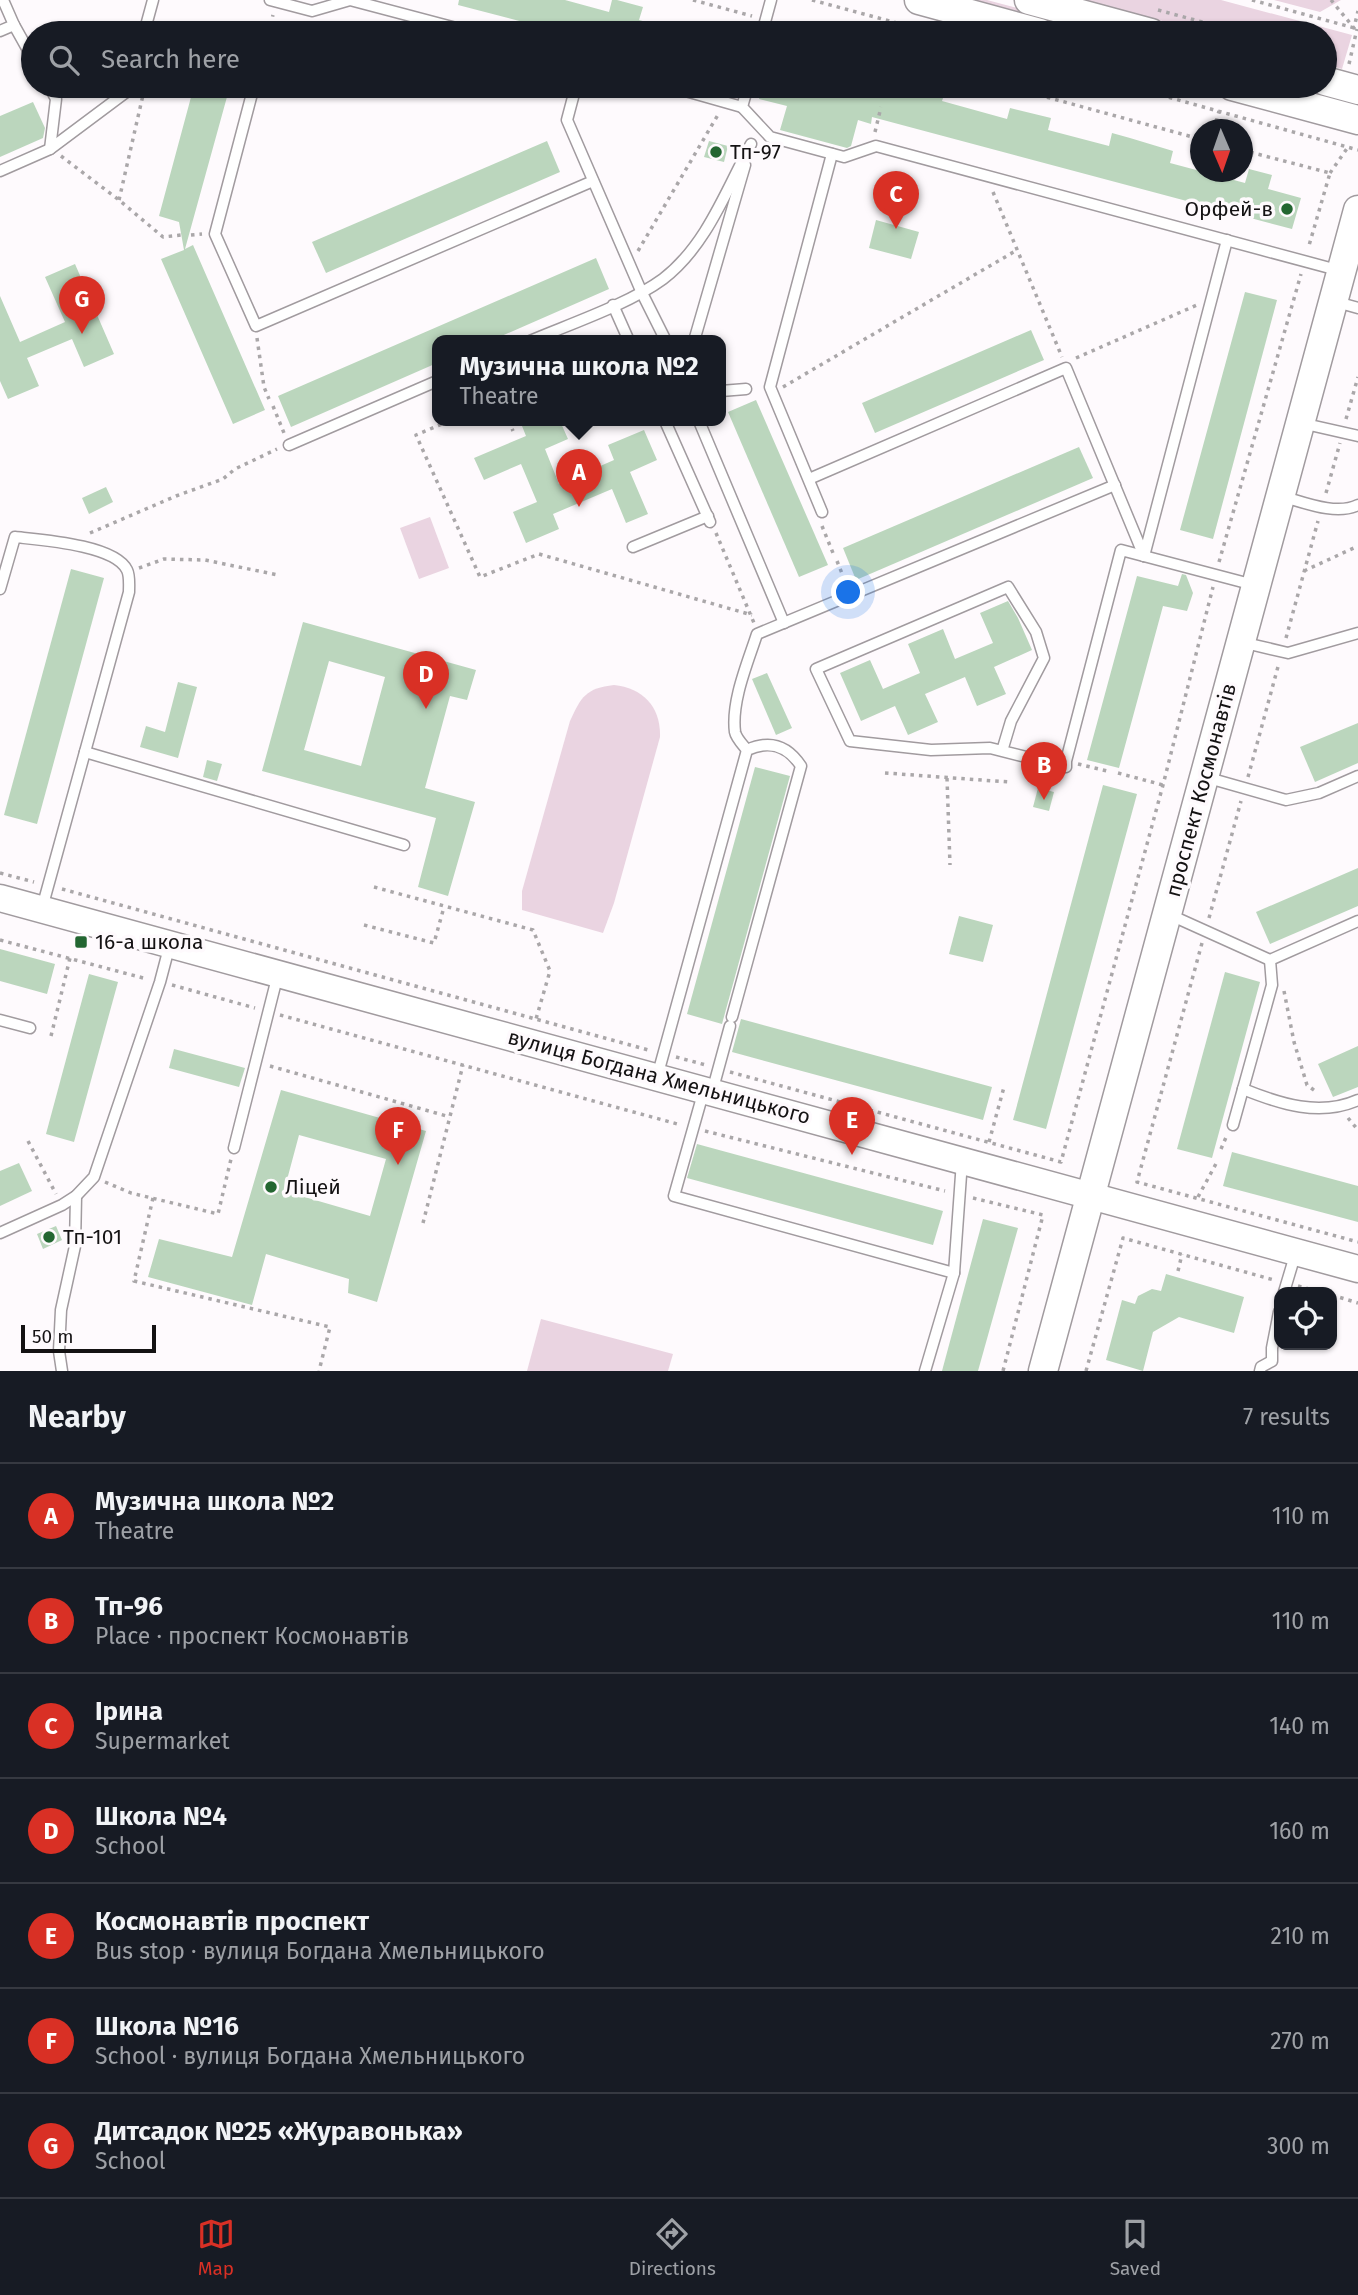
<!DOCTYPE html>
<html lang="en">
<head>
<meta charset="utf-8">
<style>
	body { margin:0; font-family:"Fira Sans",sans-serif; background:#20242c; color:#f1f3f6 }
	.controls { position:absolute; right:21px; bottom:21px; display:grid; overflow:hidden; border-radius:14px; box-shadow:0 2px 5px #0004 }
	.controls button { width:63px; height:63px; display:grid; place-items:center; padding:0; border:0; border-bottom:2px solid #363941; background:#171b24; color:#f1f3f6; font:35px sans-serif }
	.compass { position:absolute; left:1190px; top:119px; width:63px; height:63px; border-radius:50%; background:#171b24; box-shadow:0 2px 5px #0004; rotate:178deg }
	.scale { position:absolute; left:21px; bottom:18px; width:135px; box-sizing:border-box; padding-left:7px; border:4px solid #141213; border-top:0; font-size:19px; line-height:24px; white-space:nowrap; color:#141213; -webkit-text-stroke:5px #fefafd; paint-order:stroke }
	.you { position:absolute; left:849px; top:593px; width:24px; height:24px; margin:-18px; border:5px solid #fff; border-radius:50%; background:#1a73e8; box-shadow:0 0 0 10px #1a73e833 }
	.badge { display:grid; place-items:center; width:46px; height:46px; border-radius:50%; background:#d93025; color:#fff; font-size:23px; font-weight:700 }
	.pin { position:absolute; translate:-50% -58px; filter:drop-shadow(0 2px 4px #0008) }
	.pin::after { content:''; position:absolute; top:37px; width:24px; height:21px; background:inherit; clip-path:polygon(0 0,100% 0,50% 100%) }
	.popup { position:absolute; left:432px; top:335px; width:294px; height:91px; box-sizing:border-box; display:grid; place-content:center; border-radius:14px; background:#171b24; filter:drop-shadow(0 2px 5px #0005); font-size:23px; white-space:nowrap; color:#9ea1a6 }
	.popup b { font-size:26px; color:#f1f3f6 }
	.popup::after { content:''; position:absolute; left:50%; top:100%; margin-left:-14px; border:14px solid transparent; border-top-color:#171b24 }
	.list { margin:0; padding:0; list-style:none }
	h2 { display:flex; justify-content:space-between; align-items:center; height:91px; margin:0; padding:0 28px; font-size:30px }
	h2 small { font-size:23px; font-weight:400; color:#9ea1a6 }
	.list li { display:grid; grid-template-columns:46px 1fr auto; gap:21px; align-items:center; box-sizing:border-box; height:105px; padding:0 28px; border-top:2px solid #363941 }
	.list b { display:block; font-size:26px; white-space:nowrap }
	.list p { margin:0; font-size:23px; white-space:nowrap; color:#9ea1a6 }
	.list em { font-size:23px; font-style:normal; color:#9ea1a6 }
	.icon { flex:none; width:38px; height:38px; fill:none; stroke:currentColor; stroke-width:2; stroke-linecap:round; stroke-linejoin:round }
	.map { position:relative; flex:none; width:1358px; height:1371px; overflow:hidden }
	.search { position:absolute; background:#171b24; box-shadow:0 2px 5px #0004; left:21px; right:21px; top:21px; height:77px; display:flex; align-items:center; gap:18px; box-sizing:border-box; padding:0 24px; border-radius:38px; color:#9ea1a6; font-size:26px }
	.sheet { height:826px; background:#171b24 }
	nav { display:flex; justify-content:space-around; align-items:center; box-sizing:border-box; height:98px; border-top:2px solid #363941; background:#171b24; font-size:19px; color:#9ea1a6 }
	nav a { display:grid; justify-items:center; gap:4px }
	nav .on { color:#d93025 }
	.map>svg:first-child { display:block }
	.green { fill:#ead4e1 }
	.building { fill:#bbd6bd; fill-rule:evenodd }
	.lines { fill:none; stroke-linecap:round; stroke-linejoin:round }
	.service-casing { stroke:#a19b9f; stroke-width:13 }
	.tertiary-casing { stroke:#a19b9f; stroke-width:29 }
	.secondary-casing { stroke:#a19b9f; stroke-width:31 }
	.path { stroke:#aaa7a9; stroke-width:3.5; stroke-dasharray:3.5 5; stroke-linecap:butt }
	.service { stroke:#fff; stroke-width:10 }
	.tertiary { stroke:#fff; stroke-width:26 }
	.secondary { stroke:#fff; stroke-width:28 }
	.poi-dot { fill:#236631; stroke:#fefafd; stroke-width:2.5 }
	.labels { text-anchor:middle; stroke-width:7; stroke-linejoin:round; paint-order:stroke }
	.poi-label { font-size:21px; fill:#141213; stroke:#fefafd; text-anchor:start }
	.street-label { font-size:21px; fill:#141213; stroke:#fefafd }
</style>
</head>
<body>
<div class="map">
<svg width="1358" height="1371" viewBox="0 0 1358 1371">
	<rect width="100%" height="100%" fill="#fefafd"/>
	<!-- green -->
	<g class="green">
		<polygon points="949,0 987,0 1110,33 1072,33"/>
		<polygon points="1084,0 1221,0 1352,35 1342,69 1325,64 1325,33 1207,33"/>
		<polygon points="1274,0 1341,0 1320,12"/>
		<polygon points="430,517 449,568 419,579 400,528"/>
		<path d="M614 685C643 688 661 707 660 737L614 903 603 933 522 910V891L570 721C581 697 586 688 614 685Z"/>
		<polygon points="541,1319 673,1354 668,1371 527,1371"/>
	</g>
	<!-- building -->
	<g class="building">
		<polygon points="459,0 565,0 609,12 612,0 617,0 643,7 639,20 672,29 671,33 565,33 458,5"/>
		<polygon points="194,86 230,86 185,249 193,245 265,410 233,424 161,259 184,250 179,222 159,216"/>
		<polygon points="763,86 947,86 942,101 1007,119 1010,108 1051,118 1048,130 1109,146 1112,133 1130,138 1173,151 1170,163 1245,183 1249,169 1272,175 1268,189 1301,198 1292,229 872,117 871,124 858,120 851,146 847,148 780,130 787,106 759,99"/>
		<polygon points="33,102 45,128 43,138 0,157 0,116"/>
		<polygon points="547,141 560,172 326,273 312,242"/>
		<polygon points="709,141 728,146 724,162 704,157"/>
		<polygon points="876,220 919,232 911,259 869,248"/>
		<polygon points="596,258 609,289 490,341 437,341 437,363 291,427 278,396"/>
		<polygon points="75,264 114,354 84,367 72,339 27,358 39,386 8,399 0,381 0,296 20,342 65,322 45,277"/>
		<polygon points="1245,292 1277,300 1213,539 1180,530"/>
		<polygon points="1031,330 1044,360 875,433 862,403"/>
		<polygon points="756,400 828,565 799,577 728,412"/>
		<polygon points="520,421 560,421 568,439 545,449 559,484 614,460 608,445 644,430 657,460 630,472 648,514 626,523 612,489 553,514 559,529 526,543 513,512 537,502 521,464 484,480 474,458 526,436"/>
		<polygon points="1079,447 1093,478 856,580 843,548"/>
		<polygon points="106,487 113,502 89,514 82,498"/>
		<polygon points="71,569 104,578 37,824 4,815"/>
		<polygon points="1182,574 1186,575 1193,593 1187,611 1163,606 1119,768 1087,760 1137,576 1178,586"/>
		<polygon points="1008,601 1018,618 1032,650 994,667 1006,694 977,706 965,677 925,694 938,722 908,735 895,706 861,721 840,673 870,660 883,689 920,673 908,644 943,629 955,659 993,643 980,613"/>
		<path d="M303 622 476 670 467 700 450 696 425 788 475 802 448 896 418 887 436 818 262 771ZM329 661 385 677 361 766 304 750Z"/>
		<polygon points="767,673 792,728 776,735 752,679"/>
		<polygon points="178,682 197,687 178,758 140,747 146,726 165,732"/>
		<polygon points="1358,723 1358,763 1315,782 1300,747"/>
		<polygon points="207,760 222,764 217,781 203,777"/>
		<polygon points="755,767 790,776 722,1024 687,1014"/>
		<polygon points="1103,785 1137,794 1046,1129 1013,1120"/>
		<polygon points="1038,788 1054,792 1049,811 1033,807"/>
		<polygon points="1358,868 1358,906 1270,944 1256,912"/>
		<polygon points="959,916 993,925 983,962 949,954"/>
		<polygon points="0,949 55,964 47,994 0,981"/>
		<polygon points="1225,972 1260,982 1212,1158 1177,1149"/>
		<polygon points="89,974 118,982 74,1142 46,1134"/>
		<polygon points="741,1019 992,1087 983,1120 732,1052"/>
		<polygon points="1358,1046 1358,1087 1333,1097 1318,1064"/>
		<polygon points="174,1049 245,1068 239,1087 169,1068"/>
		<path d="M281 1090 426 1131 377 1302 348 1293 349 1279 266 1254 252 1305 148 1277 159 1239 232 1257ZM299 1135 386 1159 370 1216 284 1191Z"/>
		<polygon points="697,1144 943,1211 933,1245 687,1178"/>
		<polygon points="1232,1152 1358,1186 1358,1222 1223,1186"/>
		<polygon points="19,1163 32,1191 0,1206 0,1171"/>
		<polygon points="983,1219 1018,1228 978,1371 942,1371"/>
		<polygon points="56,1226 62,1240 43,1249 37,1234"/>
		<polygon points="1166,1274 1244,1297 1234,1333 1179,1317 1153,1332 1143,1371 1106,1360 1122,1300 1135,1304 1138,1296 1152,1289 1161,1291"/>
	</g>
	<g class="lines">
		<defs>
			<g id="service">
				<polyline points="270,0 312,11 350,0 475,33"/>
				<polyline points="14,25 33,59"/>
				<polyline points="0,31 14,25 3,0"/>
				<polyline points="144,33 153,0"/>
				<polyline points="762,33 771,0"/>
				<polyline points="49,86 56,99 50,149"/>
				<polyline points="254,86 215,234 256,326 593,181"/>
				<polyline points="576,86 567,120 642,293 666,341"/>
				<polyline points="668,86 742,107"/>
				<polyline points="748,86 742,107 770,137 844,157 876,146 1341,271"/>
				<polyline points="0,171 50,149 129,90 130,86"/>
				<polyline points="1333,301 1358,308"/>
				<polyline points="613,305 629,341"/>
				<path d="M530 341C570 324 629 304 663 279 706 246 726 191 751 144"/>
				<polyline points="694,341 745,165"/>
				<polyline points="721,391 746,389"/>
				<polyline points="665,421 710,522"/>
				<polyline points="699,421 784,623"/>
				<polyline points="1301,423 1358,436"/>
				<polyline points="289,445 437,381"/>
				<polyline points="809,479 1066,368 1144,556"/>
				<path d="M1281 496C1303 502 1336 516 1358 505"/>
				<polyline points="822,512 770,387 832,154"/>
				<polyline points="633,547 708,516"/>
				<polyline points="1144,556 1227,240"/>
				<path d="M0 589 15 537C42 540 115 545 127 570 130 576 129 585 129 592L42 908"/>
				<polyline points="1241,642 1288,653 1358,633"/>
				<path d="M747 750C743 745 736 738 735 732 731 701 748 662 757 634L1115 485"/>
				<polyline points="1002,751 1011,721 1044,658 1036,632 1008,587 816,669 850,741 931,750 990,748 1066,767 1066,761 1121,550 1254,585"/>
				<polyline points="85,752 404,845"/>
				<polyline points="1205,777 1286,800 1319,793 1358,776"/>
				<polyline points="1168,914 1270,960"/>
				<polyline points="0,1020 30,1028"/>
				<path d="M657 1077 747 750C769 740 787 745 801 766L732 1017"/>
				<path d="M1243 1089C1280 1104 1320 1117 1358 1100"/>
				<polyline points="704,1090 674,1196 954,1273"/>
				<polyline points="712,1092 730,1026"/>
				<polyline points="1233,1125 1272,985 1270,960 1358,921"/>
				<polyline points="234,1148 278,974"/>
				<polyline points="0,1233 62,1205 76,1196 94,1177 160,982 170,944"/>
				<polyline points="1284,1292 1296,1252"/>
				<polyline points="62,1371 59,1351 61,1310 75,1246 76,1196"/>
				<polyline points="925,1371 954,1273 962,1161"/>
				<polyline points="1260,1371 1261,1367 1272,1361 1272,1348 1279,1312"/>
			</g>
			<polyline id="tertiary" points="0,898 1358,1269"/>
			<g id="secondary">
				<polyline points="919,0 1040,33"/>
				<polyline points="1029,0 1151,33"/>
				<polyline points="1325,81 1358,90"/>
				<polyline points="1232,86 1358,120"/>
				<polyline points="1043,1371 1358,210"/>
			</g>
		</defs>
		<!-- service casing -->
		<use href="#service" class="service-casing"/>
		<!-- tertiary casing -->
		<use href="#tertiary" class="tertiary-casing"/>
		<!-- secondary casing -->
		<use href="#secondary" class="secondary-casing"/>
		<!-- path -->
		<g class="path">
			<polyline points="693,0 752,16"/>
			<polyline points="812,0 934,33"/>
			<polyline points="1252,0 1358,29"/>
			<polyline points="1331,0 1354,28 1358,11"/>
			<polyline points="1158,10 1243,33"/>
			<polyline points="779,24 813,33"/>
			<polyline points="268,33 273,15"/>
			<polyline points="1349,64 1357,29"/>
			<polyline points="1006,86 1200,139"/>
			<polyline points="1128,86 1358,150"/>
			<polyline points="1214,130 1219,111"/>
			<polyline points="875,132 881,107"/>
			<polyline points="1242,150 1330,173 1308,249"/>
			<polyline points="61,156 119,200 163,237 181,235"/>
			<polyline points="1330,173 1348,147"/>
			<polyline points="993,192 1062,357"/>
			<polyline points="119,200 143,95"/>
			<polyline points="191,235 202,234"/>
			<polyline points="638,251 719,113"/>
			<polyline points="257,338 264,387 269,399"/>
			<polyline points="1076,358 1197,305"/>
			<polyline points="783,387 1017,250"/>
			<polyline points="273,406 284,433"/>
			<polyline points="1346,419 1358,377"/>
			<polyline points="449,421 416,435 480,577 539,554 752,615"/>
			<polyline points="509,421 513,431"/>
			<polyline points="576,426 589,421"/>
			<polyline points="1326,493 1340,443"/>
			<polyline points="822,526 833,553"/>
			<polyline points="90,533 176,496 223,479 235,469 277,449"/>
			<polyline points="716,533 754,623"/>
			<polyline points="837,561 845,581"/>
			<polyline points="1219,562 1301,274"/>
			<polyline points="139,568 164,559 205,560 278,575"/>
			<polyline points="1304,571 1358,546"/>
			<polyline points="1286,638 1318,521"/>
			<polyline points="1078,764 1107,771"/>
			<polyline points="885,773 1009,782"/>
			<polyline points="1118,773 1163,785"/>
			<polyline points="1248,777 1279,663"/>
			<polyline points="947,778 950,865"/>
			<polyline points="0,873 34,882"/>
			<polyline points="374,887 533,930 550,971 536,1019"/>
			<polyline points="62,889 652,1051"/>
			<polyline points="1209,918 1241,801"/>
			<polyline points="364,925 434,943 444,907"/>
			<polyline points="0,940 147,979"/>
			<polyline points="1202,943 1137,1182 1358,1242"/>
			<polyline points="172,985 255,1008"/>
			<polyline points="1284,991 1294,1042 1307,1085 1318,1093"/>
			<polyline points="280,1015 681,1125"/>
			<polyline points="51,1036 70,958"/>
			<polyline points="676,1057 706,1065"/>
			<polyline points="270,1066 450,1117"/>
			<polyline points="730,1072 1061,1162 1163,785 1213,587"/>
			<polyline points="1348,1118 1358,1130"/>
			<polyline points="705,1131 945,1191"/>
			<polyline points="28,1141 56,1194"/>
			<polyline points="989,1142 1004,1087"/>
			<polyline points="1221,1149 1227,1135"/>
			<polyline points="105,1182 131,1193 218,1214 231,1159"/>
			<polyline points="1198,1197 1218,1160"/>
			<polyline points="153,1198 134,1281 330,1327 319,1371"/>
			<polyline points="973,1198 1043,1215 1003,1371"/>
			<polyline points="423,1223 463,1065"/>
			<polyline points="1178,1271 1182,1254"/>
			<polyline points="1298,1286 1320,1292"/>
			<polyline points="1332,1295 1358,1303"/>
			<polyline points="1086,1371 1123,1238 1274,1280"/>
		</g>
		<!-- service -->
		<use href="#service" class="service"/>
		<!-- tertiary -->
		<use href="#tertiary" class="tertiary"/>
		<!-- secondary -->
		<use href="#secondary" class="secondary"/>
	</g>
	<!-- markers -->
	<g class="poi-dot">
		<circle cx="716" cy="152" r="7"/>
		<circle cx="1287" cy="209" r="7"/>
		<rect x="74" y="935" width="14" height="14" rx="3.5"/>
		<circle cx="271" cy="1187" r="7"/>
		<circle cx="49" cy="1237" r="7"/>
	</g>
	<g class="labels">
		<!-- poi labels -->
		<g class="poi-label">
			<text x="730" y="159">Тп-97</text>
			<text x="1273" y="216" text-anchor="end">Орфей-в</text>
			<text x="95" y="949">16-а школа</text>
			<text x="285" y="1194">Ліцей</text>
			<text x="63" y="1244">Тп-101</text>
		</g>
		<!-- street labels -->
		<g class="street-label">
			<text transform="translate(1201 790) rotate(-75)" y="7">проспект Космонавтів</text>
			<text transform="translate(659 1077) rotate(15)" y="7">вулиця Богдана Хмельницького</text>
		</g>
	</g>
</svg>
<div class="controls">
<button><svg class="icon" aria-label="locate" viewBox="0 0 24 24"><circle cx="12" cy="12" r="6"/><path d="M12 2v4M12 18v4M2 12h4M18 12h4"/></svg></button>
</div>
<svg class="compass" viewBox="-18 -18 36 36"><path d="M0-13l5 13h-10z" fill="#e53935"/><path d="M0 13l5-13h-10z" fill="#9ea1a6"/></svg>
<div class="scale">50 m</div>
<div class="you"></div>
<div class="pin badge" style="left:579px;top:507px">A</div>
<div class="popup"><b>Музична школа №2</b>Theatre</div>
<div class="pin badge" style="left:1044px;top:800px">B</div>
<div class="pin badge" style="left:896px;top:229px">C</div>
<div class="pin badge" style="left:426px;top:709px">D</div>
<div class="pin badge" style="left:852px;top:1155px">E</div>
<div class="pin badge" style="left:398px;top:1165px">F</div>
<div class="pin badge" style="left:82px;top:334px">G</div>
<div class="search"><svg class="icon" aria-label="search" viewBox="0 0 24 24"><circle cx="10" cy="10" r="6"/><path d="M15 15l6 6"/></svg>Search here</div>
</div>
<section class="sheet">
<h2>Nearby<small>7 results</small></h2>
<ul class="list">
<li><span class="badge">A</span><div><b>Музична школа №2</b><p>Theatre</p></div><em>110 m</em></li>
<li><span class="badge">B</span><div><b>Тп-96</b><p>Place · проспект Космонавтів</p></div><em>110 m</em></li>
<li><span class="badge">C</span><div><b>Ірина</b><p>Supermarket</p></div><em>140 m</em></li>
<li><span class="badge">D</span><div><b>Школа №4</b><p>School</p></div><em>160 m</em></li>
<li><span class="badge">E</span><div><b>Космонавтів проспект</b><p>Bus stop · вулиця Богдана Хмельницького</p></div><em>210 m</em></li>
<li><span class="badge">F</span><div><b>Школа №16</b><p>School · вулиця Богдана Хмельницького</p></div><em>270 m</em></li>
<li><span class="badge">G</span><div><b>Дитсадок №25 «Журавонька»</b><p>School</p></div><em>300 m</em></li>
</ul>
</section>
<nav>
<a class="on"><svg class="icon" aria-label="map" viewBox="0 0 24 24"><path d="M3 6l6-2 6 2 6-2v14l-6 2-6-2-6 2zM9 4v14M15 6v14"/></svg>Map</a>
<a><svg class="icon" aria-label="directions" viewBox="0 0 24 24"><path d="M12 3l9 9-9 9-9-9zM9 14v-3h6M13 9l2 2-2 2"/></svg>Directions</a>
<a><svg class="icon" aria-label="saved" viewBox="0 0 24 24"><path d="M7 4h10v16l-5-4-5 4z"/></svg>Saved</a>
</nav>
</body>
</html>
